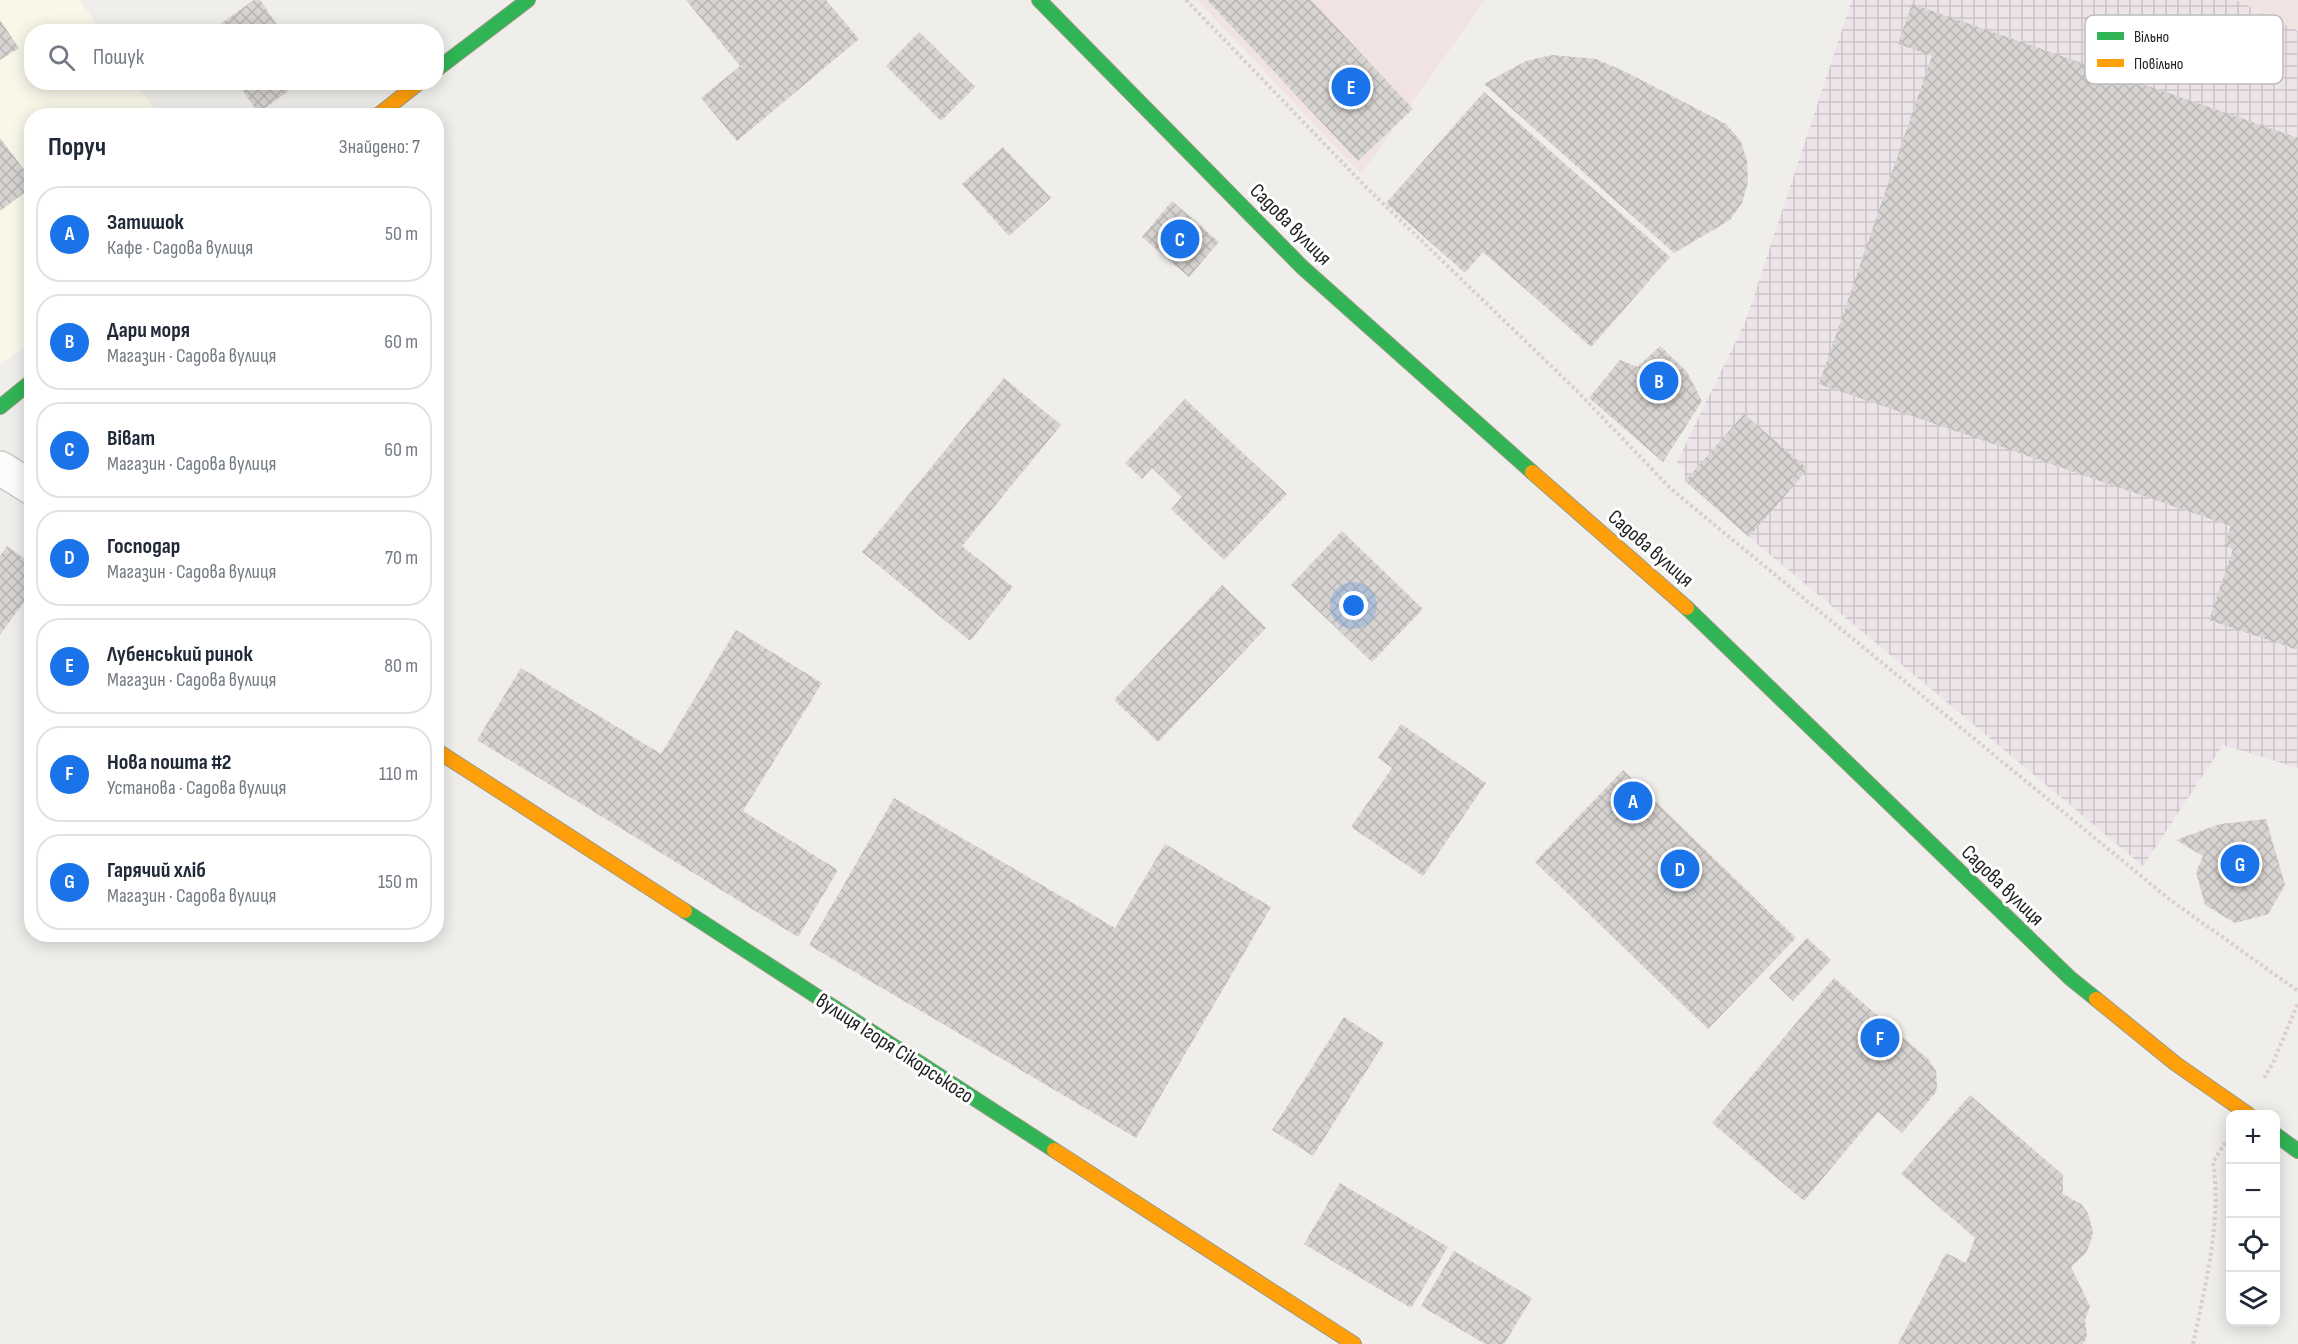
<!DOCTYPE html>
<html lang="uk">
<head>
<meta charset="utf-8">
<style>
	body { margin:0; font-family:"Sofia Sans Condensed",sans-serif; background:#f6f6f7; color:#1f2937 }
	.controls { position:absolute; right:18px; bottom:18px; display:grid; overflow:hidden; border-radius:12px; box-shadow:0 3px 15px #0003 }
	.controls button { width:54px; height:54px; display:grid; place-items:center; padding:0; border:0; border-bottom:2px solid #e0e1e3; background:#fff; color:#1f2937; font:30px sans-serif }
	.you { position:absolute; left:1354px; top:606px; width:21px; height:21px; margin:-15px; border:4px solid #fff; border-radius:50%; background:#1a73e8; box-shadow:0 0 0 9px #1a73e833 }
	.badge { display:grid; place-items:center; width:39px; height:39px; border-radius:50%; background:#1a73e8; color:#fff; font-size:20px; font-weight:700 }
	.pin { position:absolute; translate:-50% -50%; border:3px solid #fff; box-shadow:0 2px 6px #0006 }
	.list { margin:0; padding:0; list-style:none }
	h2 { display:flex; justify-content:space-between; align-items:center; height:78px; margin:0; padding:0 24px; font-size:26px }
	h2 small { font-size:20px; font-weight:400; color:#747a83 }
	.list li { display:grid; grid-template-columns:39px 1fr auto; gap:18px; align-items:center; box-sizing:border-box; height:96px; margin:0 12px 12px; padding:0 12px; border:2px solid #e0e1e3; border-radius:24px }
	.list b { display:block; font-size:22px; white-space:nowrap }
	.list p { margin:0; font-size:20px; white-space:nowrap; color:#747a83 }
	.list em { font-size:20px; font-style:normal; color:#747a83 }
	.icon { flex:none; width:33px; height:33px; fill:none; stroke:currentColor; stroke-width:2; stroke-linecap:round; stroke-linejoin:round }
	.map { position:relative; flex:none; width:2298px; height:1344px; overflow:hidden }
	.search { position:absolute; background:#fff; box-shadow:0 3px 15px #0003; left:24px; top:24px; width:420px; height:66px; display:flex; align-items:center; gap:15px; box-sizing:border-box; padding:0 21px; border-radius:24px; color:#747a83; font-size:22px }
	.panel { position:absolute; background:#fff; box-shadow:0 3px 15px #0003; left:24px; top:108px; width:420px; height:834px; border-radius:24px }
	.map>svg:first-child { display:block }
	.commercial { fill:#f1e3e1 }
	.industrial { fill:url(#industrial-grid) }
	.education { fill:#f8f7e8 }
	.building { fill:url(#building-cross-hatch) }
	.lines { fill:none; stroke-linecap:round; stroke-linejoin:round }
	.street-casing { stroke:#c9c8c7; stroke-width:36 }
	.fast-casing { stroke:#999a82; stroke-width:16 }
	.slow-casing { stroke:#999a82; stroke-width:16 }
	.path { stroke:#dccecd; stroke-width:4; stroke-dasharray:3 3; stroke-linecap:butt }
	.street { stroke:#fdfcfc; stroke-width:33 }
	.fast { stroke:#30b455; stroke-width:14 }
	.slow { stroke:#ff9f0a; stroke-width:14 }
	.labels { text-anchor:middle; stroke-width:6; stroke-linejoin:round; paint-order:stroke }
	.street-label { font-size:21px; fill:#222; stroke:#fff }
	.key { fill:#fff; stroke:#bdbdbd; stroke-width:1.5 }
	.key-label { font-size:16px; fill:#222 }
</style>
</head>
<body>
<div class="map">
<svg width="2298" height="1344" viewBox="0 0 2298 1344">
	<defs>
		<pattern id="industrial-grid" width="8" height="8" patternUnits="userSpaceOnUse" patternTransform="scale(1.5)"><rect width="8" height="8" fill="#ede4e9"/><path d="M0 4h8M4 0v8" fill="none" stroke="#cbc3c8"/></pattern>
		<pattern id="building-cross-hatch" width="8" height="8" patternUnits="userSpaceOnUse" patternTransform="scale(1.5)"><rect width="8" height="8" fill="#d7d4d2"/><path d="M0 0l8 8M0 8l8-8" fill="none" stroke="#b8b6b4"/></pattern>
	</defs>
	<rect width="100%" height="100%" fill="#f0eeeb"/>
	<!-- commercial -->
	<g class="commercial">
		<polygon points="1197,0 1485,0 1361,174"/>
		<polygon points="2236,0 2298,0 2298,31"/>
	</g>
	<!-- industrial -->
	<polygon class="industrial" points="1852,0 2236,0 2298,31 2298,768 2223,745 2143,866 1749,537 1685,481 1684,467 1677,462 1746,320"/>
	<!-- education -->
	<polygon class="education" points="0,0 80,0 101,31 32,32 32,82 136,83 158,115 32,116 31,342 0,365"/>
	<!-- building -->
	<g class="building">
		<polygon points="254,0 260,0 282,32 209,32"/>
		<polygon points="686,0 826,0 859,39 737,141 701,98 740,66"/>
		<polygon points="1207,0 1311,0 1413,109 1358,161"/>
		<polygon points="1912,4 2298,138 2298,650 2209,620 2233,549 2224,546 2231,526 1819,384 1932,56 1898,44"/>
		<polygon points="0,20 19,48 0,60"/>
		<polygon points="919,32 975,87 941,121 886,66"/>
		<polygon points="1552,55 1596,59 1626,72 1726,124 1740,140 1747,160 1748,182 1742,203 1730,220 1674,253 1484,84 1526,61"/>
		<polygon points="237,82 301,82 258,113"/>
		<polygon points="1484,92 1670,257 1591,347 1483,252 1465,273 1386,203"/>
		<polygon points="0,138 32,180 32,187 0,211"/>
		<polygon points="1003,147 1051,198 1009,236 962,184"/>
		<polygon points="1172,201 1219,242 1189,277 1142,237"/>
		<polygon points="1660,346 1687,372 1702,401 1663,462 1589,398 1620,360 1638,367"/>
		<polygon points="1004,378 1061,425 962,546 1013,587 970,641 862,552"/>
		<polygon points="1185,399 1287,494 1224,560 1171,509 1182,497 1152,468 1142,479 1125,463"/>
		<polygon points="1744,414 1808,469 1749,537 1685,481"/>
		<polygon points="1342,531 1423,609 1372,662 1291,585"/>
		<polygon points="7,546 32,564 32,591 0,635 0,556"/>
		<polygon points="1222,585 1266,628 1158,742 1114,700"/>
		<polygon points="736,630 822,683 743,811 838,870 798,937 477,740 521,668 661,754"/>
		<polygon points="1401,724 1486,783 1423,876 1351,827 1392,768 1378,758"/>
		<polygon points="1623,770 1796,938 1708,1029 1535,862"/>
		<polygon points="894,798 1115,928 1165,844 1271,907 1136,1138 809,945"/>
		<polygon points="2266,819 2285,885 2268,914 2235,923 2205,905 2196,872 2203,856 2176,840 2220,824"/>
		<polygon points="1807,938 1831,960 1793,1001 1769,978"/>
		<polygon points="1834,978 1928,1059 1936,1071 1937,1085 1936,1092 1902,1133 1878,1112 1804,1201 1712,1123"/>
		<polygon points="1344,1017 1384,1043 1313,1156 1272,1130"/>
		<polygon points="1970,1095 2063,1175 2063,1194 2081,1204 2088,1213 2093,1233 2090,1243 2086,1253 2071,1267 2090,1306 2085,1320 2087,1337 2083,1344 1898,1344 1946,1253 1966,1263 1975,1238 1901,1174"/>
		<polygon points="1340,1183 1448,1247 1411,1308 1304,1244"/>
		<polygon points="1454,1251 1532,1298 1504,1344 1485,1344 1421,1306"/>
	</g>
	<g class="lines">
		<defs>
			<polyline id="street" points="0,468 32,488"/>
			<g id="fast">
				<polyline points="1039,0 1302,267 1532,472"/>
				<polyline points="436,70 528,0"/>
				<polyline points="0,407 32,381"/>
				<polyline points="1687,608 2070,978 2096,999"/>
				<polyline points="685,911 1054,1150"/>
				<polyline points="2276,1135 2298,1151"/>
			</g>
			<g id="slow">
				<polyline points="377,116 420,82"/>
				<polyline points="1532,472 1687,608"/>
				<polyline points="436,750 685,911"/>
				<polyline points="2096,999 2176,1064 2248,1114"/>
				<polyline points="1054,1150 1354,1344"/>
			</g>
		</defs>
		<!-- street casing -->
		<use href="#street" class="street-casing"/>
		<!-- fast casing -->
		<use href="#fast" class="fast-casing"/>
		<!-- slow casing -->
		<use href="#slow" class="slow-casing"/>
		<!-- path -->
		<g class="path">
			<polyline points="1186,0 1367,188 1579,393 1671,489 2169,899 2298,991"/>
			<polyline points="2264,1078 2273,1063 2298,1003"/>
			<path d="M2193 1344C2205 1286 2222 1221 2213 1162L2225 1143"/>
		</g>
		<!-- street -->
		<use href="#street" class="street"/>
		<!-- fast -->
		<use href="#fast" class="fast"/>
		<!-- slow -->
		<use href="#slow" class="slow"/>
	</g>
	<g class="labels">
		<!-- street labels -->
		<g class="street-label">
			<text transform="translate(1291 224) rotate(45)" y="7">Садова вулиця</text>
			<text transform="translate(1651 548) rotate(41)" y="7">Садова вулиця</text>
			<text transform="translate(2003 885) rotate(44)" y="7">Садова вулиця</text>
			<text transform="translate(895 1048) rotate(33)" y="7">вулиця Ігоря Сікорського</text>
		</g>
	</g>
	<!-- legend -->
	<rect x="2085" y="15" width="198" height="69" rx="9" class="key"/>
	<rect x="2097" y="32" width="27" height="8" fill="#30b455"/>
	<rect x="2097" y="59" width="27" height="8" fill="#ff9f0a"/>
	<g class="key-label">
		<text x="2134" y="42">Вільно</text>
		<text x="2134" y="69">Повільно</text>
	</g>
</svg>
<div class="controls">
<button>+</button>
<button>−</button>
<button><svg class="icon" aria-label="locate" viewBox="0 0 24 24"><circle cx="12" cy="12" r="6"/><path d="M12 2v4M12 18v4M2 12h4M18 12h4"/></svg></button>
<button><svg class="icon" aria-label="layers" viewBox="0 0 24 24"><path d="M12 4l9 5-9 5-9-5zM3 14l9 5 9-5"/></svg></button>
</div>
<div class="you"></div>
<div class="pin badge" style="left:1633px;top:801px">A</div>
<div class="pin badge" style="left:1659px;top:381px">B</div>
<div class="pin badge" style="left:1180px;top:239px">C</div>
<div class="pin badge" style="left:1680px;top:869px">D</div>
<div class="pin badge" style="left:1351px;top:87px">E</div>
<div class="pin badge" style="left:1880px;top:1038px">F</div>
<div class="pin badge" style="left:2240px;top:864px">G</div>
<div class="search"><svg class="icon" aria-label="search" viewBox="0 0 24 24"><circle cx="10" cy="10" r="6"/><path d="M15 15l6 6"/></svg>Пошук</div>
<section class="panel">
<h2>Поруч<small>Знайдено: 7</small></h2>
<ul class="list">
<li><span class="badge">A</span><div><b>Затишок</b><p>Кафе · Садова вулиця</p></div><em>50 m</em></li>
<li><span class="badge">B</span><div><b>Дари моря</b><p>Магазин · Садова вулиця</p></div><em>60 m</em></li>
<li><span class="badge">C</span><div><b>Віват</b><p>Магазин · Садова вулиця</p></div><em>60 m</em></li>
<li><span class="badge">D</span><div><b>Господар</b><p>Магазин · Садова вулиця</p></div><em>70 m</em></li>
<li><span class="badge">E</span><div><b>Лубенський ринок</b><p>Магазин · Садова вулиця</p></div><em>80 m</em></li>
<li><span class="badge">F</span><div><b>Нова пошта #2</b><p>Установа · Садова вулиця</p></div><em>110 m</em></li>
<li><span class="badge">G</span><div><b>Гарячий хліб</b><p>Магазин · Садова вулиця</p></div><em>150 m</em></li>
</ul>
</section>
</div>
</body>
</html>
